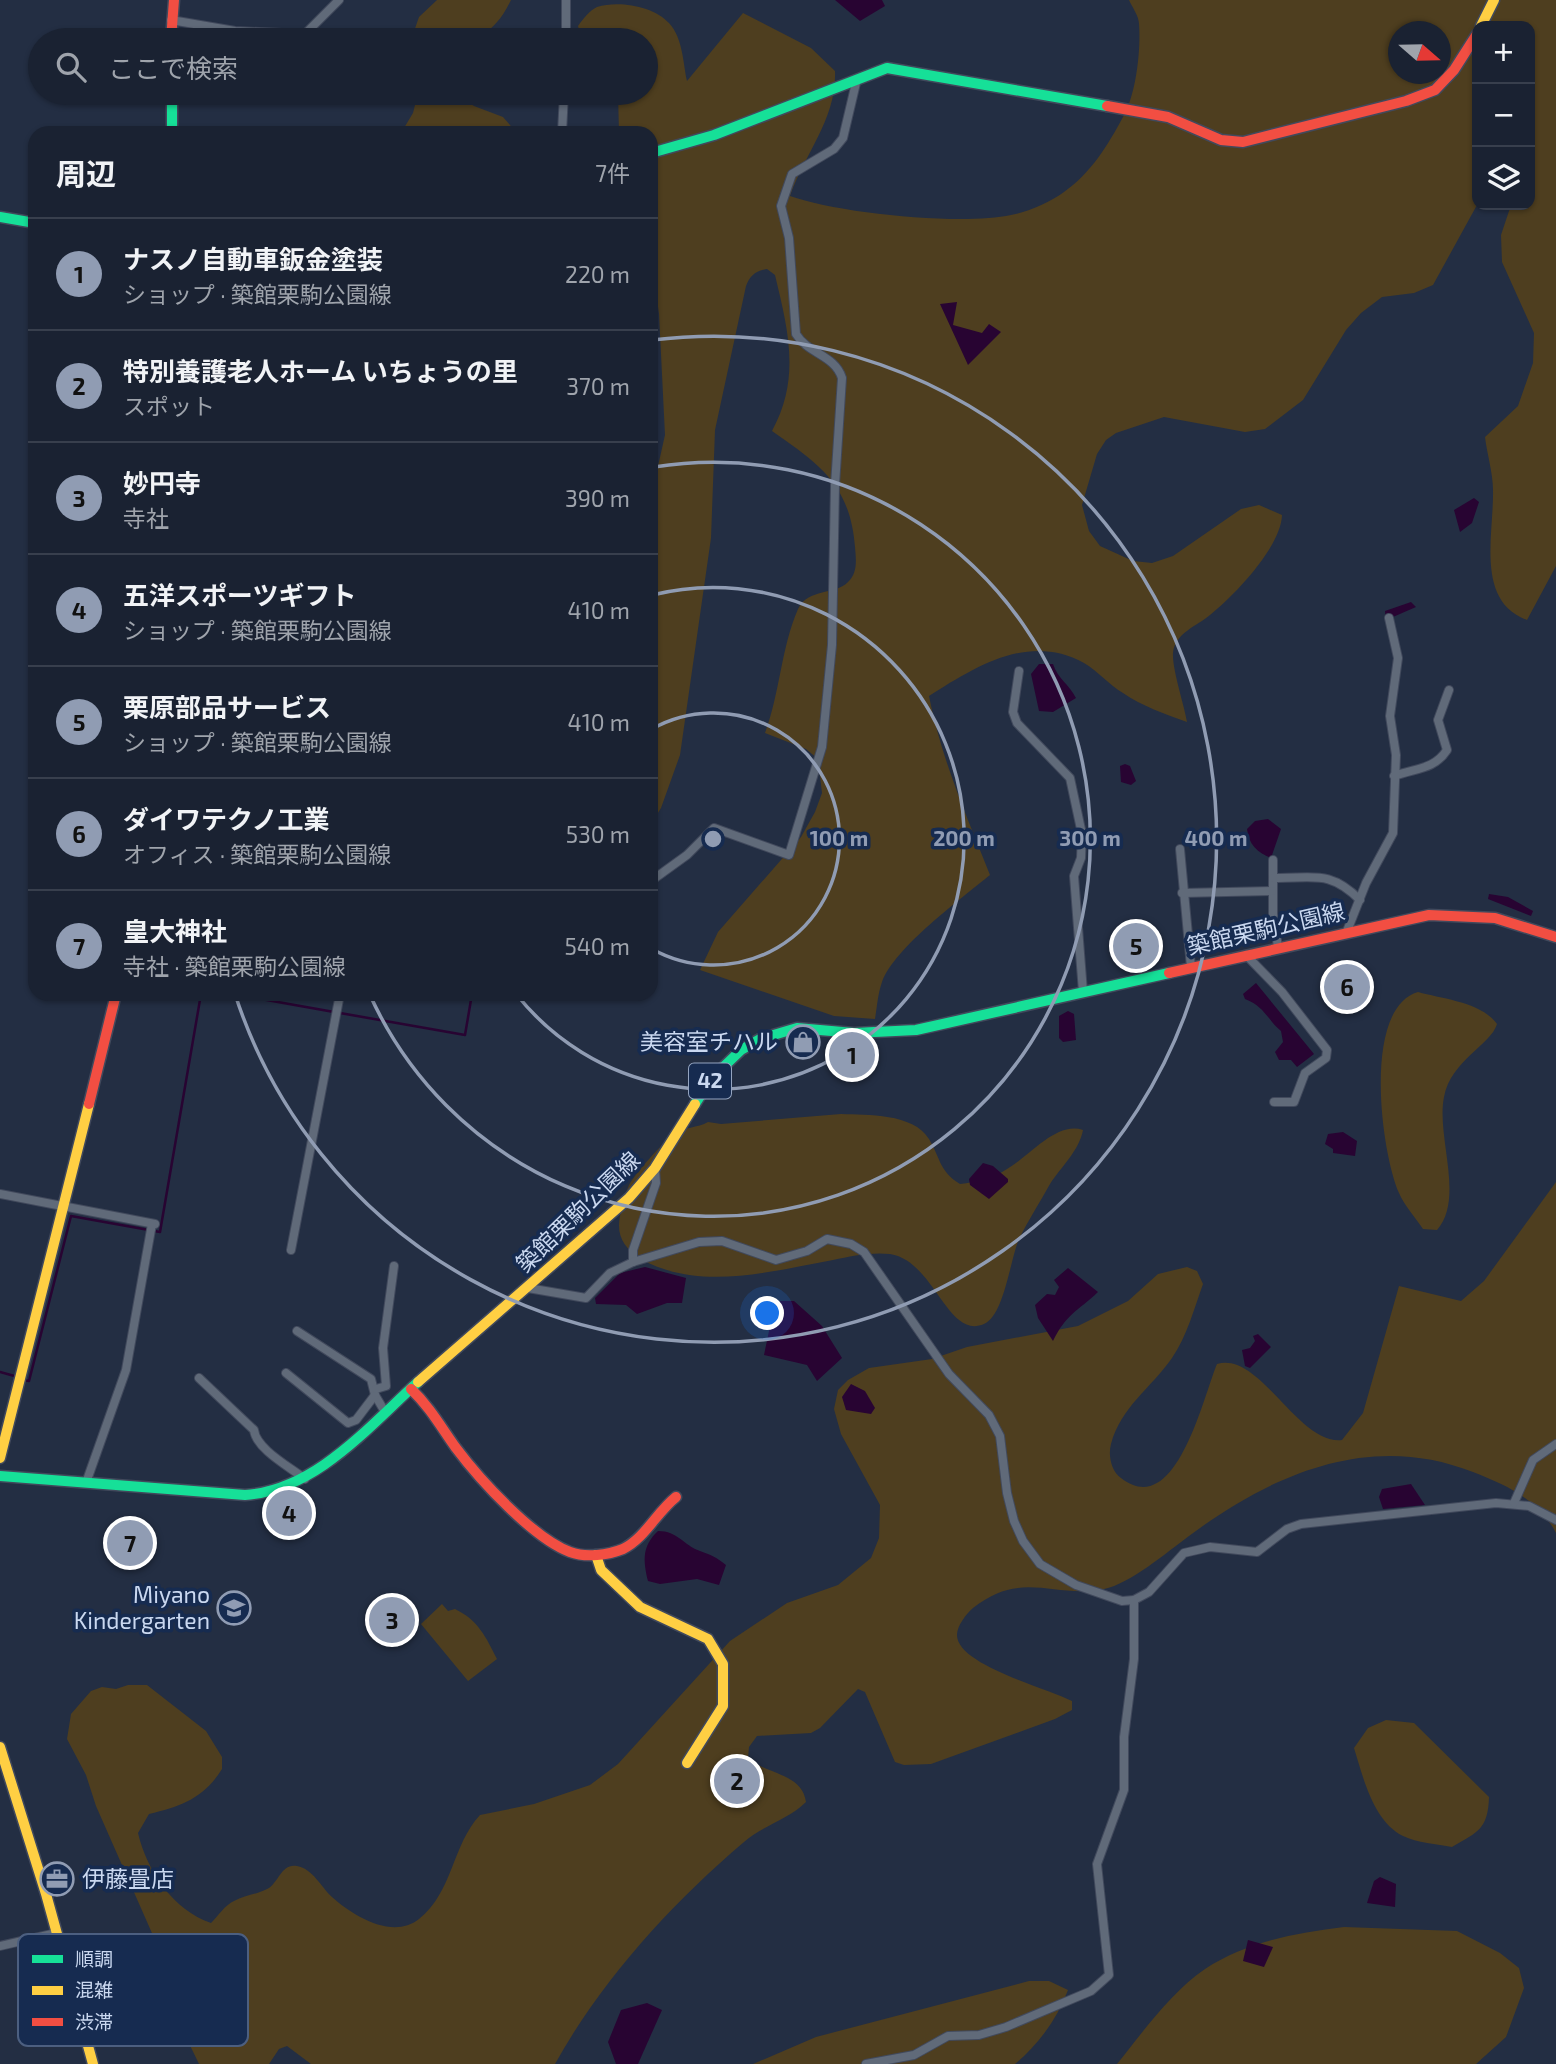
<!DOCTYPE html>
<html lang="ja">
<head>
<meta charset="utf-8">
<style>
	body { margin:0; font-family:"Exo 2","Noto Sans JP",sans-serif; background:#272f3e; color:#f1f3f6 }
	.controls { position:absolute; right:21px; top:21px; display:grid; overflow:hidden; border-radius:14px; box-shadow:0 2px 5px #0004 }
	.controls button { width:63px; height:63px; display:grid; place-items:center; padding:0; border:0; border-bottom:2px solid #383f4d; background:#1a2232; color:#f1f3f6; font:35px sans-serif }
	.compass { position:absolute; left:1388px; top:21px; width:63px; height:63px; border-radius:50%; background:#1a2232; box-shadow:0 2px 5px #0004; rotate:110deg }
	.you { position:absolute; left:768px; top:1314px; width:24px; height:24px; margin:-18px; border:5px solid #fff; border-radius:50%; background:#1a73e8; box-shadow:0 0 0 10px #1a73e833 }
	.badge { display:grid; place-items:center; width:46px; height:46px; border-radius:50%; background:#909cb3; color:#111; font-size:23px; font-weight:700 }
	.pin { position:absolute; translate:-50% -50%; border:4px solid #fff; box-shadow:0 2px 7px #0006 }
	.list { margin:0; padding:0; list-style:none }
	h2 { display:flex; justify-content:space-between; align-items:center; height:91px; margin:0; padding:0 28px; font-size:30px }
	h2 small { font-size:23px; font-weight:400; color:#9fa4ac }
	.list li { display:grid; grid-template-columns:46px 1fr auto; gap:21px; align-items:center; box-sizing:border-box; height:112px; padding:0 28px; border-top:2px solid #383f4d }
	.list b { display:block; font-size:26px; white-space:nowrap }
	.list p { margin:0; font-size:23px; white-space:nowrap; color:#9fa4ac }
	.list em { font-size:23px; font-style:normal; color:#9fa4ac }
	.icon { flex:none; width:38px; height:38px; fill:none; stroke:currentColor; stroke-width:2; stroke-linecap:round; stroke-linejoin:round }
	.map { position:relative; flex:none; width:1556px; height:2064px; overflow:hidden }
	.search { position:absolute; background:#1a2232; box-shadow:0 2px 5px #0004; left:28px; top:28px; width:630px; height:77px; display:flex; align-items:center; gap:18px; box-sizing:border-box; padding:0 24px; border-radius:38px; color:#9fa4ac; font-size:26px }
	.panel { position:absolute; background:#1a2232; box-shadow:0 2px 5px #0004; left:28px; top:126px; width:630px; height:875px; border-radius:21px }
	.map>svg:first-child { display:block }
	.green { fill:#4e3e1f; fill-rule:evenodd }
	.water { fill:#280432 }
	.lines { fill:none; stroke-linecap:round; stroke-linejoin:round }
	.stream { stroke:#280432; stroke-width:2.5 }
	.street-casing { stroke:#41495c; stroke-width:10 }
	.fast-casing { stroke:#41495c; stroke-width:13 }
	.slow-casing { stroke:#41495c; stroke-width:13 }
	.jam-casing { stroke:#41495c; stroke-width:13 }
	.street { stroke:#606a79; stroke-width:8 }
	.fast { stroke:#16e098; stroke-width:10 }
	.slow { stroke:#ffcf43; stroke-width:10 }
	.jam { stroke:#f24e42; stroke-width:10 }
	.ring { fill:none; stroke:#909cb3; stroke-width:3.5 }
	.labels { text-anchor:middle; stroke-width:7; stroke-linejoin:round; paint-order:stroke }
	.shield { fill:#162b50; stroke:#94a4c0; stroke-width:2 }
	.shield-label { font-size:21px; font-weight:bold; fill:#cad8f0 }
	.street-label { font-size:23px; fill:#cad8f0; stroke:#162b50 }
	.poi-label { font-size:23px; fill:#cad8f0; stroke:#162b50; text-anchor:end }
	.key { fill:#162b50; stroke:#4c5f80; stroke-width:2 }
	.key-label { font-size:19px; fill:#cad8f0 }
	.centre { fill:#909cb3; stroke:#162b50; stroke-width:3.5 }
	.ring-label { font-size:21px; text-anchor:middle; font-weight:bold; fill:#909cb3; stroke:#162b50; stroke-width:7; stroke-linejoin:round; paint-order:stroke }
</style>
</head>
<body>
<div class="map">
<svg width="1556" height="2064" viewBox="0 0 1556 2064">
	<rect width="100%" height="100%" fill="#232e43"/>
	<!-- green -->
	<g class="green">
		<path d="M437 0H511C487 50 459 40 411 40L419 17Z"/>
		<path d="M1129 0H1556V566L1527 620C1475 601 1494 534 1493 490 1493 473 1487 454 1485 437L1518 406 1533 363 1534 333 1502 262 1501 235 1511 205H1530V26H1477V205L1433 285 1414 293 1382 297 1361 313 1346 330 1303 400 1265 429 1245 432 1164 417 1116 433 1106 440 1097 454 1082 505 1089 531 1100 546 1133 561 1152 563 1173 556 1241 509 1259 505 1282 515C1281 547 1234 596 1210 615 1197 626 1175 633 1173 653 1172 669 1184 704 1187 722 1165 714 1142 706 1123 693 1109 685 1098 671 1084 663 1029 632 975 667 929 696 941 758 967 817 990 875 961 899 895 947 882 982 878 993 877 1007 875 1019L834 1016 700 970 718 932 801 837 815 812 822 793 818 759 806 749 765 733C780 693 781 648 798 609 808 588 836 595 848 582 858 573 856 559 855 547 850 484 819 464 772 431 801 378 788 330 775 275L767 269C755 271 750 276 746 286L715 430 711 538 680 755 661 808 651 824V497L665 435 659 314 651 255V133H619L618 93H646V40H582L578 26C583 19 590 10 597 7 618 0 654 6 669 23 683 38 683 63 687 81L743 13 811 48 835 71C837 118 805 153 790 196 837 213 961 226 1011 215 1028 212 1050 202 1064 192 1091 173 1108 145 1123 117 1136 95 1141 50 1139 24 1139 16 1132 7 1129 0ZM1398 32H1440V74H1398Z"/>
		<polygon points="418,93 454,93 474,106 503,117 517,133 401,133 413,113"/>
		<path d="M1418 992C1443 999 1481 1002 1497 1024 1491 1045 1451 1060 1444 1097 1436 1137 1465 1198 1437 1230L1423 1229C1415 1217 1404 1205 1399 1193 1381 1152 1362 1008 1418 992Z"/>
		<path d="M841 1114C867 1115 913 1113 929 1139 941 1159 939 1171 960 1184 977 1182 993 1178 1007 1169 1029 1157 1056 1121 1083 1130 1079 1151 1061 1167 1050 1184 1040 1202 1028 1221 1019 1239 1010 1260 1004 1316 984 1324 947 1340 935 1261 890 1254 871 1252 851 1256 833 1260 772 1271 699 1292 641 1259 624 1248 616 1236 620 1216 622 1206 625 1194 629 1185 635 1174 663 1142 674 1134 683 1127 698 1128 708 1122L721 1124Z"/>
		<path d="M1556 1182V1533C1538 1499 1506 1485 1473 1472 1370 1431 1272 1474 1189 1536 1167 1552 1130 1584 1104 1589 1053 1599 1022 1569 973 1608 966 1614 957 1626 957 1635 957 1665 1047 1688 1072 1701V1710L1055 1719 931 1764 904 1765 895 1762 865 1692 858 1689 820 1728 811 1733 757 1736 749 1747 748 1758C767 1775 802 1773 806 1802 789 1819 762 1826 744 1842 671 1904 601 1981 555 2064H311L287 2046 279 2049 269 2064H199L170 2004 155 1940 96 1806 86 1775 67 1739 71 1714 91 1691 102 1687 116 1689 128 1685H147L206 1731 222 1757V1769C204 1798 182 1806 149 1814L138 1833C147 1871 173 1910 211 1923 218 1916 225 1905 234 1901 245 1895 259 1894 269 1888 279 1881 282 1863 297 1866 313 1869 321 1887 332 1897 353 1916 393 1940 419 1919 453 1892 452 1845 480 1815L534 1804 590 1785 618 1764 730 1641 787 1603 838 1585 871 1558 879 1538 880 1505 841 1434 834 1409 838 1390 848 1380 869 1368 932 1359 967 1347 1078 1326 1128 1301 1158 1274 1187 1267 1197 1271 1203 1284C1194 1309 1187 1336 1172 1358 1151 1388 1121 1407 1111 1444 1108 1455 1111 1471 1121 1478 1176 1521 1203 1397 1217 1364 1260 1351 1298 1445 1342 1440L1363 1413 1399 1286 1461 1301 1484 1281Z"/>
		<path d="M442 1604 448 1611 455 1609C478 1620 486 1637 497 1659L468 1681 421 1624Z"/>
		<path d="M1386 1720 1414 1723 1489 1797C1488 1829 1478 1832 1452 1847 1437 1844 1417 1843 1403 1836 1373 1821 1363 1777 1354 1748L1368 1728Z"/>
		<path d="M1344 1927 1457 1931 1500 1953 1519 1968 1524 1988 1506 2037 1476 2064H1117C1142 2033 1172 1991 1205 1969 1246 1942 1295 1933 1344 1927Z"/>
		<path d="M1029 1981H1049L1068 1990C1057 2019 1039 2044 1015 2064H753L816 2037Z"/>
	</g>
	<!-- water -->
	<g class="water">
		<polygon points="835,0 882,0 885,6 860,21"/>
		<polygon points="957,302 953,325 982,333 989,324 1001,332 968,365 940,304"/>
		<polygon points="1474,498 1479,502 1472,523 1460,532 1454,510"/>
		<polygon points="1411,602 1416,607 1386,620 1385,611"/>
		<path d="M1039 664H1053C1058 679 1069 684 1076 698L1053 712 1039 711 1031 674Z"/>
		<polygon points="1125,764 1130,766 1136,781 1131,785 1121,782 1120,766"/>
		<path d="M1268 819 1281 829 1271 858C1257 852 1249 845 1247 829L1255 821Z"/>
		<polygon points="1489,894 1508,897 1533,911 1531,916 1488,899"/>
		<path d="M1256 983 1314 1054 1297 1067 1291 1060H1279L1275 1052 1283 1042 1281 1031C1266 1018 1265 1007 1245 999L1243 994Z"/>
		<polygon points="1068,1011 1074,1014 1076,1040 1063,1042 1059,1038 1059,1016"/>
		<polygon points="1343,1132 1357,1141 1355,1156 1333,1153 1333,1149 1325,1144 1328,1134"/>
		<polygon points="983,1163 993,1166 1008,1179 1008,1182 989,1199 970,1185 969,1179"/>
		<polygon points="645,1267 686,1278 682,1303 667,1303 637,1314 626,1305 596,1304 595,1298 620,1273"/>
		<path d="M1068 1268 1098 1292C1078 1311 1066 1314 1053 1341L1038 1318 1035 1305 1047 1294 1055 1295 1059 1287 1054 1280Z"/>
		<polygon points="780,1301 794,1301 822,1326 842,1358 817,1381 807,1365 764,1355 774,1307"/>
		<polygon points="1258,1334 1271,1347 1250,1368 1245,1366 1242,1350 1250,1348 1255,1341 1253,1336"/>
		<polygon points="851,1384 865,1391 875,1408 871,1414 846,1410 842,1397"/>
		<polygon points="1411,1484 1425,1505 1383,1509 1379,1497 1382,1489"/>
		<path d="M658 1531C678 1531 683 1545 700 1551 711 1555 716 1557 726 1565L719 1585 697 1579 660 1584 648 1581C643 1560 642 1546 658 1531Z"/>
		<polygon points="1380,1877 1396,1884 1395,1907 1367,1903 1374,1881"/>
		<polygon points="1248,1940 1273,1947 1264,1967 1243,1961"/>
		<polygon points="647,2003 662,2010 638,2064 616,2064 608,2042 621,2010"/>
	</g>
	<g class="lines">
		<!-- stream -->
		<g class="stream">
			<polyline points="233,994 334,1012"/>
			<polyline points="340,1013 465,1035 472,994"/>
			<polyline points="0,1372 18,1377"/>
			<polyline points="24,1380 29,1381 71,1216 160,1232 201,994"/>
		</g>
		<defs>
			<g id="street">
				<polyline points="171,20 235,31 305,34 339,0"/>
				<polyline points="566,40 566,0"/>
				<polyline points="562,133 564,93"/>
				<polyline points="1019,671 1013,712 1017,723 1070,778 1082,834 1081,858 1074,876 1083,992"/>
				<path d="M1394 776C1415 768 1434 770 1447 750L1438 720 1449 690"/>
				<polyline points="1180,849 1191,967"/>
				<polyline points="1273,860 1273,914 1278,947"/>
				<path d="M1273 878C1313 879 1329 869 1360 900"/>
				<path d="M651 881 687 855 714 828 789 855 822 747 832 645 835 485 842 378C835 355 808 354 796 334L789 238 781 206 792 174 834 149 843 138 856 83"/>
				<polyline points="1182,893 1272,891"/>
				<polyline points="1347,931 1366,883 1393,833 1396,755 1390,716 1398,658 1389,618"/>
				<polyline points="1246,955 1282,992 1327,1050 1326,1058 1305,1073 1294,1102 1274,1102"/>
				<polyline points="0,1194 155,1224"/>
				<polyline points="291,1250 340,994"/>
				<polyline points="633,1262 633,1250 656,1183 655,1168"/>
				<polyline points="528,1288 586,1298 610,1273 633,1262 699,1242 722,1241 776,1260 807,1251 827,1239 851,1244 864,1252 949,1374 989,1415 1000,1436 1007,1493 1014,1521 1023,1541 1040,1564 1076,1585 1122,1601 1134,1600 1149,1592 1184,1553 1210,1547 1257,1552 1287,1529 1301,1524 1496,1503 1529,1506 1556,1520"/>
				<polyline points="297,1331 371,1379 375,1395 385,1412"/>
				<polyline points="286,1373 348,1423 356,1420 375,1395"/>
				<path d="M199 1378 254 1430C256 1449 290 1467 305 1479"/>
				<polyline points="376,1389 386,1386 383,1348 394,1266"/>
				<polyline points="87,1480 126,1370 152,1224"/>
				<polyline points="1514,1503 1533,1460 1556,1444"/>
				<polyline points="0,1946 56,1933"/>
				<polyline points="866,2064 914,2055 948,2036 979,2035 1006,2027 1091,1991 1109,1975 1097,1864 1124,1790 1124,1737 1134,1659 1134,1600"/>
			</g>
			<g id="fast">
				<polyline points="172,93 172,133"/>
				<polyline points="651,153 714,135 887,68 1107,106"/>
				<polyline points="0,217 35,223"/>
				<polyline points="695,1104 711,1079 741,1050 760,1039 797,1028 854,1033 916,1030 1169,973"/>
				<path d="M0 1476 245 1495C316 1490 368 1427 418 1382"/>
			</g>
			<g id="slow">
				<polyline points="1481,26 1494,0"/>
				<polyline points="418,1382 629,1198 655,1168 695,1104"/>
				<polyline points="0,1458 89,1104"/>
				<polyline points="596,1555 601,1570 640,1607 708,1639 723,1664 723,1706 687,1763"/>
				<polyline points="0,1747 46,1894 93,2064"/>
			</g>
			<g id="jam">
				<polyline points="171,40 174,0"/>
				<polyline points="1107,106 1168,117 1221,140 1243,142 1406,101 1435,90 1454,70 1477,34"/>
				<polyline points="1169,973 1429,915 1495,918 1556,937"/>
				<polyline points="89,1104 116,994"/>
				<path d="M411 1389C430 1407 441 1427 456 1448 480 1480 533 1538 570 1552 586 1558 608 1555 623 1549 645 1538 657 1512 676 1497"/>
			</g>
		</defs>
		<!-- street casing -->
		<use href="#street" class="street-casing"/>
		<!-- fast casing -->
		<use href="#fast" class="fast-casing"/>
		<!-- slow casing -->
		<use href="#slow" class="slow-casing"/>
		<!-- jam casing -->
		<use href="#jam" class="jam-casing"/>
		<!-- street -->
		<use href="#street" class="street"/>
		<!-- fast -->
		<use href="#fast" class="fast"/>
		<!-- slow -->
		<use href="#slow" class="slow"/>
		<!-- jam -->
		<use href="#jam" class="jam"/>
	</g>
	<!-- distance rings -->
	<g class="ring">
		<path d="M652 729A126 126 0 1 1 652 949"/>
		<path d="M652 595A251 251 0 1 1 517 995"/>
		<path d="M654 467A377 377 0 1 1 370 995"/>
		<path d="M652 340A503 503 0 1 1 235 994"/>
	</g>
	<!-- icons -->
	<defs>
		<symbol id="shop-ring" viewBox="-11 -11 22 22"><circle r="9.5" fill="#162b50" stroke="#909cb3" stroke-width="1.5"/><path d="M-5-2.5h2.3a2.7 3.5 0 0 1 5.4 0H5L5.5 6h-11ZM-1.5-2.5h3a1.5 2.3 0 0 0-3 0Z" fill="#909cb3"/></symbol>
		<symbol id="school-ring" viewBox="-11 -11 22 22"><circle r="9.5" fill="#162b50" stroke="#909cb3" stroke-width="1.5"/><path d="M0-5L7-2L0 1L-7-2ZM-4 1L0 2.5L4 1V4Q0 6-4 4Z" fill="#909cb3"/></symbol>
		<symbol id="office-ring" viewBox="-11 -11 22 22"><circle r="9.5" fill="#162b50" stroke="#909cb3" stroke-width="1.5"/><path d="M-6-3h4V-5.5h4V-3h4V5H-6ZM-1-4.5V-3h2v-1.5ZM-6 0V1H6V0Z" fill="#909cb3"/></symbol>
	</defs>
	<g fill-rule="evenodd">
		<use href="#shop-ring" x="784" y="1023" width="38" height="38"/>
		<use href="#school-ring" x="215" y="1589" width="38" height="38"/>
		<use href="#office-ring" x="38" y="1860" width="38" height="38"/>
	</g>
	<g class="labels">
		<!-- shield labels -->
		<rect class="shield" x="689" y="1063.5" width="42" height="35" rx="5"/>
		<g class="shield-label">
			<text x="710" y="1088">42</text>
		</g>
		<!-- street labels -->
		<g class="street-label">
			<text transform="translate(1266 929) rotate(-13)" y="8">築館栗駒公園線</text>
			<text transform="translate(578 1212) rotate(-44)" y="8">築館栗駒公園線</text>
		</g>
		<!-- poi labels -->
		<g class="poi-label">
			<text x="778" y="1050">美容室チハル</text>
			<text x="210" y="1603">Miyano<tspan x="210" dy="26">Kindergarten</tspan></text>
			<text x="82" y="1887" text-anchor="start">伊藤畳店</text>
		</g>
	</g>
	<!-- legend -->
	<rect x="18" y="1934" width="230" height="112" rx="10" class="key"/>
	<rect x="32" y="1955" width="31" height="8" fill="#16e098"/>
	<rect x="32" y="1986" width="31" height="9" fill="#ffcf43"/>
	<rect x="32" y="2018" width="31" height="8" fill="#f24e42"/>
	<g class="key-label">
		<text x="75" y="1966">順調</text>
		<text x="75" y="1997">混雑</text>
		<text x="75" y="2029">渋滞</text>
	</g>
	<circle cx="713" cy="839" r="10" class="centre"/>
	<g class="ring-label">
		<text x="839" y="846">100 m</text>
		<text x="964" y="846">200 m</text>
		<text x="1090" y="846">300 m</text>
		<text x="1216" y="846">400 m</text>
	</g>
</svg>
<div class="controls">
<button>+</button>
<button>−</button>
<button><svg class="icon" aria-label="layers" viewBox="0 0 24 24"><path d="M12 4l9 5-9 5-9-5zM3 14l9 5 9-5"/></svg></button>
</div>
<svg class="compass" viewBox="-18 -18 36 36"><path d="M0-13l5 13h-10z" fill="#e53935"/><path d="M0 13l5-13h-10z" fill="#9fa4ac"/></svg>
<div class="you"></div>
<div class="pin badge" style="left:852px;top:1055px">1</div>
<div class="pin badge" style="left:737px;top:1781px">2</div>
<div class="pin badge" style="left:392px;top:1620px">3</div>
<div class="pin badge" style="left:289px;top:1513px">4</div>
<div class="pin badge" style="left:1136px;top:946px">5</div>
<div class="pin badge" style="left:1347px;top:987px">6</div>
<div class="pin badge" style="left:130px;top:1543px">7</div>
<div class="search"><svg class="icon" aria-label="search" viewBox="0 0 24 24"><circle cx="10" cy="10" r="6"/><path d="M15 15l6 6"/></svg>ここで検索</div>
<section class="panel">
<h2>周辺<small>7件</small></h2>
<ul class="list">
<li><span class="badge">1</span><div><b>ナスノ自動車鈑金塗装</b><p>ショップ · 築館栗駒公園線</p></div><em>220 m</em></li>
<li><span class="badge">2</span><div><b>特別養護老人ホーム いちょうの里</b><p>スポット</p></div><em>370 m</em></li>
<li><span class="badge">3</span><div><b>妙円寺</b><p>寺社</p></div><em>390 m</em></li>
<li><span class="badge">4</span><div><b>五洋スポーツギフト</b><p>ショップ · 築館栗駒公園線</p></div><em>410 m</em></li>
<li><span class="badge">5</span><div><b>栗原部品サービス</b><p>ショップ · 築館栗駒公園線</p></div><em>410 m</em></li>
<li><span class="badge">6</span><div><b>ダイワテクノ工業</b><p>オフィス · 築館栗駒公園線</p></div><em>530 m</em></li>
<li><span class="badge">7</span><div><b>皇大神社</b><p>寺社 · 築館栗駒公園線</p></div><em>540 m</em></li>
</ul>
</section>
</div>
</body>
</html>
